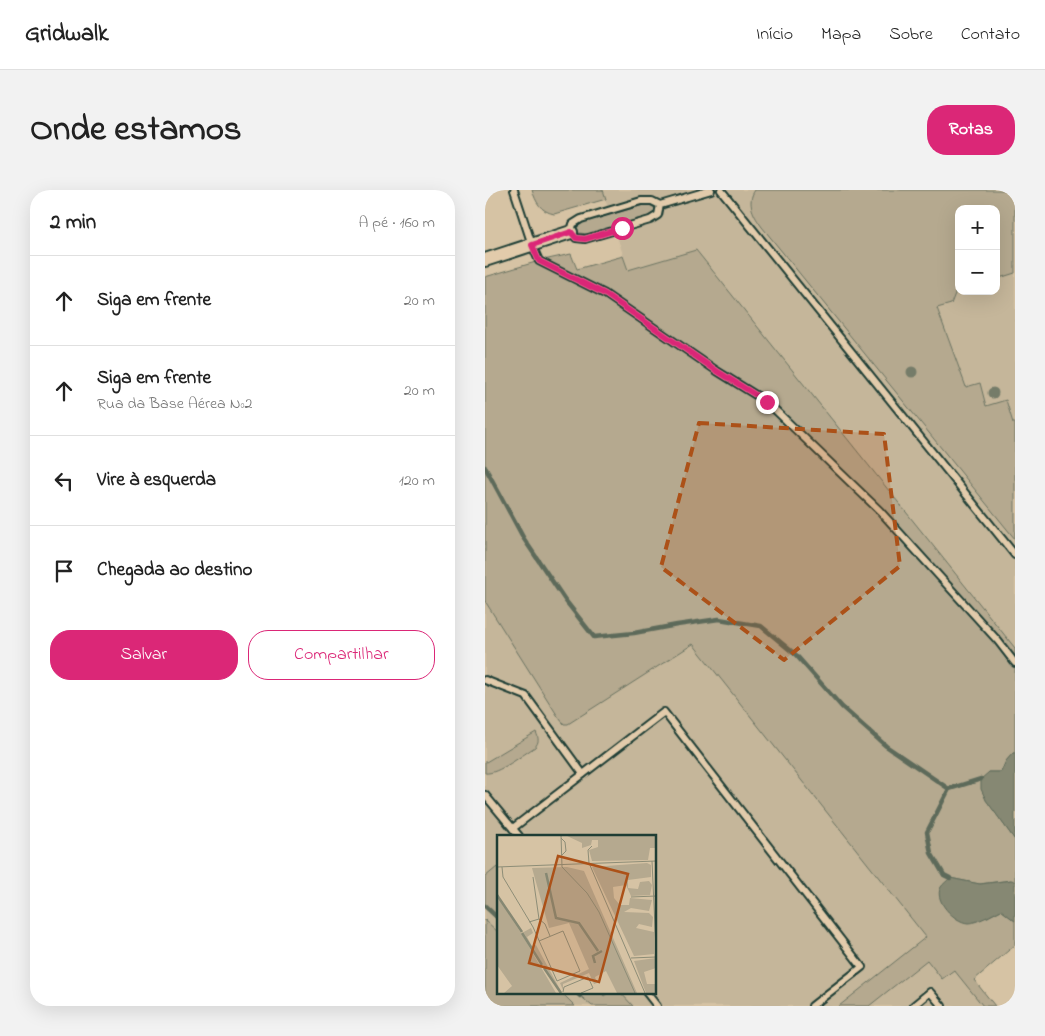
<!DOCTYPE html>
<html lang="pt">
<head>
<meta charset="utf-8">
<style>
	body { margin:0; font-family:"Indie Flower",sans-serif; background:#f2f2f2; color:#222 }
	.controls { position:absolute; right:15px; top:15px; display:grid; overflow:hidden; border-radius:10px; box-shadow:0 5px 20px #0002 }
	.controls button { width:45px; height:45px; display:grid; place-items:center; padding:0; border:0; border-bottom:1px solid #e0e0e0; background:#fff; color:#222; font:25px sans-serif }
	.stop { position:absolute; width:15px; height:15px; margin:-11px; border:4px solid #db2777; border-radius:50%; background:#fff }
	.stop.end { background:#db2777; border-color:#fff; box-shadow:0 1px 5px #0008 }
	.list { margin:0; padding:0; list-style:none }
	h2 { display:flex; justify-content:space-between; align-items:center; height:65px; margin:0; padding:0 20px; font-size:21px }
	h2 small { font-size:16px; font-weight:400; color:#767676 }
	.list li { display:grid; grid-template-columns:32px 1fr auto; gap:15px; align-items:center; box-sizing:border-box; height:90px; padding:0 20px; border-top:1px solid #e0e0e0 }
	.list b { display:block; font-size:19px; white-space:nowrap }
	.list p { margin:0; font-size:16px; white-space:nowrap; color:#767676 }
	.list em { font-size:16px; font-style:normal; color:#767676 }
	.actions { display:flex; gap:10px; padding:15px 20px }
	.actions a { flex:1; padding:11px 0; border:1px solid #db2777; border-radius:20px; text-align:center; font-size:18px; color:#db2777 }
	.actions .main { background:#db2777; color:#fff }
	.icon { flex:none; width:28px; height:28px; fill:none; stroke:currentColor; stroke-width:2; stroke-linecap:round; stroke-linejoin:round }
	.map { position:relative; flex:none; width:530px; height:816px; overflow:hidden; border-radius:20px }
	header { display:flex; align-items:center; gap:30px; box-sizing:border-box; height:70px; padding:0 25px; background:#fff; border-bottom:1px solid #e0e0e0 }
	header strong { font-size:24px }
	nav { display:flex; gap:28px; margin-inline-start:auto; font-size:18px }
	.intro { display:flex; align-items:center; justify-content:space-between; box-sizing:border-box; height:120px; padding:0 30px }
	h1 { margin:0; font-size:35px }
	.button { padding:12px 22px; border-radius:20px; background:#db2777; color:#fff; font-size:18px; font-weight:700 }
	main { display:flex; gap:30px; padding:0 30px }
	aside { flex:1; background:#fff; border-radius:20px; box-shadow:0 5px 20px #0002 }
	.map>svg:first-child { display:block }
	.built { fill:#c5b69a; fill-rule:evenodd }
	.green { fill:#b5a98f; stroke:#6a7362 }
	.water { fill:#868873; stroke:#5d6a5a }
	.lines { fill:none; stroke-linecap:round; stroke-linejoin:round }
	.stream { stroke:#5d6a5a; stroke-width:4.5 }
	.service-casing { stroke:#1f3d34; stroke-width:10 }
	.minor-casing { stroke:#1f3d34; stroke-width:16 }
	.service { stroke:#e2cbab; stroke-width:6 }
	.minor { stroke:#e2cbab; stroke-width:12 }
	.tree { fill:#757c69 }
	.route { stroke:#db2777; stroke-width:6 }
	.marked { fill:#ac5118; fill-opacity:0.2; stroke:#ac5118; stroke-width:4; stroke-dasharray:10 6; stroke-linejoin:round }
	.inset-river { fill:none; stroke:#868873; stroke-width:2.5 }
	.inset-road { fill:none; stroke:#8d8d77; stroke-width:1 }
	.view { fill:#ac5118; fill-opacity:0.15; stroke:#ac5118; stroke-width:2.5 }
	.inset-edge { fill:none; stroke:#1f3d34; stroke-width:2.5 }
</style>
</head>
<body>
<header>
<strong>Gridwalk</strong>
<nav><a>Início</a><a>Mapa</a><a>Sobre</a><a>Contato</a></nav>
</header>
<div class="intro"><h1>Onde estamos</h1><a class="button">Rotas</a></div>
<main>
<aside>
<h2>2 min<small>A pé · 160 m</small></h2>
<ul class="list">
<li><svg class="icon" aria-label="ahead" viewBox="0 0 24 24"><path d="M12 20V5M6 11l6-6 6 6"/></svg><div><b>Siga em frente</b></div><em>20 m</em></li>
<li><svg class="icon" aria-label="ahead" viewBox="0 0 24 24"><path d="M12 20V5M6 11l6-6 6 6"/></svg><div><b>Siga em frente</b><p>Rua da Base Aérea Nº2</p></div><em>20 m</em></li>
<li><svg class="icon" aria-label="left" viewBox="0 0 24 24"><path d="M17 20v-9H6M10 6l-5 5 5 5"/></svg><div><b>Vire à esquerda</b></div><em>120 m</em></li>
<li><svg class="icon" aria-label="arrive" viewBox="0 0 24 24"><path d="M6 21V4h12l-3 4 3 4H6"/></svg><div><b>Chegada ao destino</b></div></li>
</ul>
<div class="actions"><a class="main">Salvar</a><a>Compartilhar</a></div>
</aside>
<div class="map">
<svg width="530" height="816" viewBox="0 0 530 816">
	<rect width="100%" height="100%" fill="#d6c3a4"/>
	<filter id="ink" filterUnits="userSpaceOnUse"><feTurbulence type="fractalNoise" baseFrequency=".02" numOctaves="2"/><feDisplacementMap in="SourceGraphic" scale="10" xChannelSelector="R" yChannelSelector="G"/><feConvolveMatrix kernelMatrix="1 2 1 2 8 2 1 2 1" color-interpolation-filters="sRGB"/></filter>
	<g filter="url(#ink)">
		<!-- built -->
		<g class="built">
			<path d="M117 0H530V458L211 60 143 80ZM474 19H511V101H474Z"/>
			<polygon points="0,396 208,441 510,816 90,816 76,802 170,802 170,646 14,646 14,743 0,730"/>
		</g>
		<!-- green -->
		<g class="green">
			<path d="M47 0H118L121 9 69 24C55 21 51 12 47 0Z"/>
			<path d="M270 0H530V83L511 89V19H474V100L471 101 466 114 452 118 481 197 495 193 501 216 521 210 528 233H530V349L277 37C269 26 261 13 270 0Z"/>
			<polygon points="159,15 164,15 170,18 170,21 167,25 103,44 94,43 91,41 92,37 99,32"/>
			<polygon points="211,60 530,458 530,563 528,563 521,571 516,582 504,582 501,610 530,650 530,695 526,690 494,694 465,688 501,728 516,720 530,731 530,755 489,790 510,816 498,816 469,780 457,789 442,770 384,816 354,816 441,747 208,454 83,534 79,534 74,528 0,411 0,87 54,71 86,64 92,79 138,66 143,80"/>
			<path d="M51 542C54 549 54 552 50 557 39 564 12 585 0 583V572H1Z"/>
			<polygon points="12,677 14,680 14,729 0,716 0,687"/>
			<polygon points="0,730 14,743 14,802 76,802 90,816 0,816"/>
			<polygon points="91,802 115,802 119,806 124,802 135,802 148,816 107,816"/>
		</g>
		<!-- water -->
		<g class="water">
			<polygon points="528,563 530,563 530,650 501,610 496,599 496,589 504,582 516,582 521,571"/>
			<path d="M465 688 495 694 527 690 530 692V731L516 720C508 724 492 733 483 733 469 732 448 710 456 697 458 694 462 691 465 688Z"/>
		</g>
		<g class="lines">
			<!-- stream -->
			<g class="stream">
				<polyline points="0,277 39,349 80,410 109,447 149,443 192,435 234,429 276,436 311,465 357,517 401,556 464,599"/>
				<polyline points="465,688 459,685 446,663 442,642 464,599 496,589"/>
				<polyline points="0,716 14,729"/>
				<polyline points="91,802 95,806"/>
			</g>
			<defs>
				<g id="service">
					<polyline points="29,0 47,55 54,71 120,104 232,181 282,212 395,321 513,451 530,473"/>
					<polyline points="236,0 530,365"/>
					<polyline points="175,15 173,25 165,30 100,49 91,48 86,42 88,34 96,29 156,11 167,11 175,15 226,0"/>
					<polyline points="0,490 41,506 98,584"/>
					<polyline points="0,605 34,646"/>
					<polyline points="28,638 179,522 377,777 327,816"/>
					<polyline points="161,802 172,816"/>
					<polyline points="428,816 445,802 457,816"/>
				</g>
				<polyline id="minor" points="0,70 86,42"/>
			</defs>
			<!-- service casing -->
			<use href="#service" class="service-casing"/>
			<!-- minor casing -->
			<use href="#minor" class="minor-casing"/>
			<!-- service -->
			<use href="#service" class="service"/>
			<!-- minor -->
			<use href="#minor" class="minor"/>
		</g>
		<!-- trees -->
		<g class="tree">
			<circle cx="427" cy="182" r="5.5"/>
			<circle cx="508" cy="203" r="5.5"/>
		</g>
	</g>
	<g class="lines" filter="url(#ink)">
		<!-- route -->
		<polyline class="route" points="137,38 100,49 91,48 86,42 47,55 54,71 120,104 232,181 282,212"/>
	</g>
	<!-- marked area -->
	<path class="marked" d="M214 233 399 244 415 376 299 470 176 377Z"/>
	<!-- overview -->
	<g transform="translate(12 645)">
		<rect width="159" height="159" fill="#d6c3a4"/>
		<path d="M68 0H159V13H153L151 25 95 26 92 15 101 12V5H95L94 10 85 13V8ZM150 28 154 30V42L131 45V53L141 54 143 47 152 46 155 50 153 60 134 61 129 50 116 52 117 63 123 70H132L133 63 155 65 152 76 134 73 127 77 152 78 156 82 155 92 142 89 139 93 157 97V119L137 121 95 32ZM70 32 87 36 140 158H120L109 136 98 142 100 148 97 149 92 138 66 149V155L63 148 92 134 72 88 52 93 35 33ZM0 61 24 98 59 158H7L15 151 0 130ZM34 93 36 98 30 102 35 111 39 110 65 158 25 98ZM159 123V133L147 137 150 149H159V158H149L137 126Z" fill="#b5a98f"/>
		<path class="inset-river" d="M49 38 59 83 82 88 101 116M0 60 25 97M25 98 45 130M98 128 96 121 105 116M47 133 64 158"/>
		<path class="inset-road" d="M64 0 65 32 90 58 102 77 138 158M64 3 68 7 69 16 65 20M95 11 91 15 92 28 148 158M155 26 159 114M0 32 159 26M5 32 6 42 36 92 60 146 83 136 66 96 42 106M36 42 42 84M134 62 159 61M32 87 42 84 48 89 53 101M134 123 159 122M66 157 67 152 91 142 96 153 84 158"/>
		<path class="view" d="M61 21 131 39 102 147 32 128Z"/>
		<rect width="159" height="159" class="inset-edge"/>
	</g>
</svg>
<div class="controls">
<button>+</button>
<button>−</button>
</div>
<div class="stop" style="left:137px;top:38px"></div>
<div class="stop end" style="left:282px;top:212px"></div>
</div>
</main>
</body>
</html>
